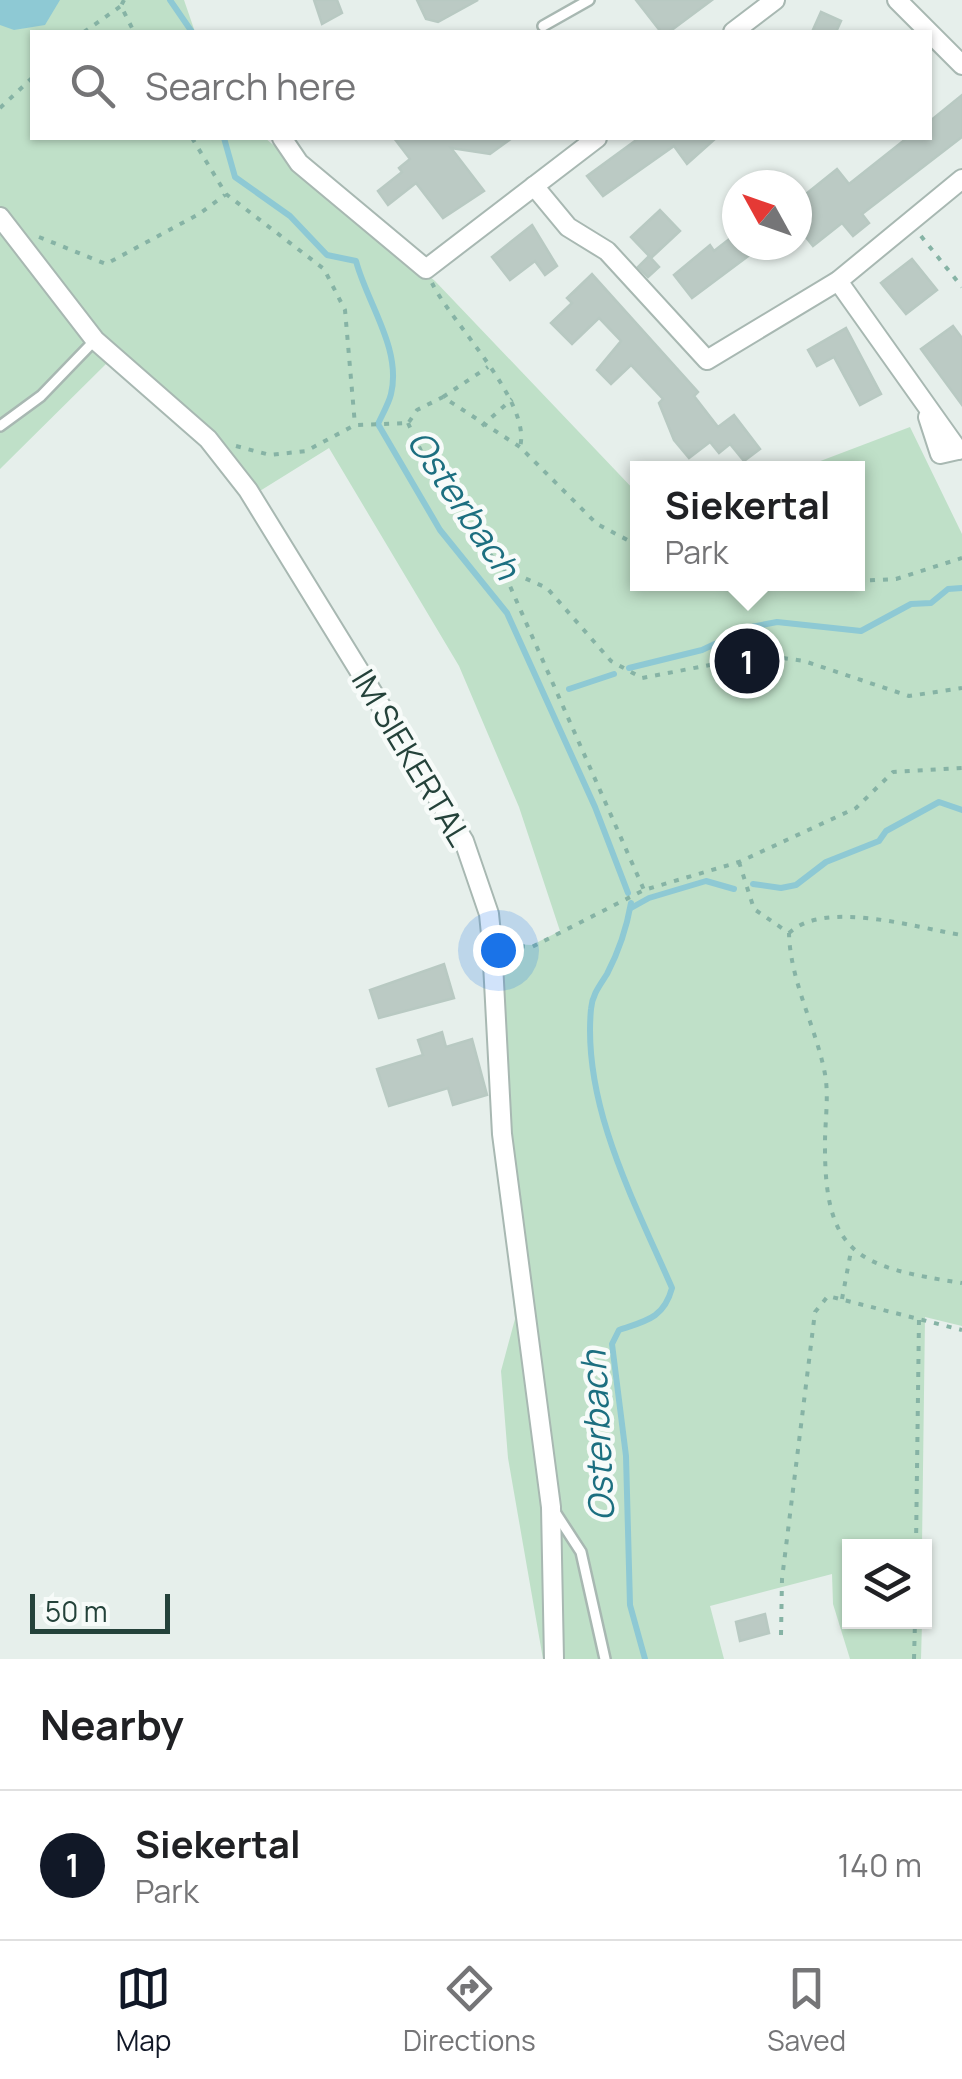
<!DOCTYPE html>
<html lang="en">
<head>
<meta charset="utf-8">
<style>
	body { margin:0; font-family:Manrope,sans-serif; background:#f2f2f2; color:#202124 }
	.controls { position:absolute; right:30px; bottom:30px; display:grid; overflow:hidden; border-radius:0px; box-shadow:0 2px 8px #0004 }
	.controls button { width:90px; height:90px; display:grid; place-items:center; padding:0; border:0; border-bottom:2px solid #e0e0e0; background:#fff; color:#202124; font:50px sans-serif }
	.compass { position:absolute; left:722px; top:170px; width:90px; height:90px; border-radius:50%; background:#fff; box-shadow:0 2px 8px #0004; rotate:310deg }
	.scale { position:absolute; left:30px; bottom:25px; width:140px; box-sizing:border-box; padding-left:10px; border:5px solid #24423a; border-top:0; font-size:28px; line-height:35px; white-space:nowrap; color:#24423a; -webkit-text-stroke:8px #f7fbf9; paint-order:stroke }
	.you { position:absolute; left:498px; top:950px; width:35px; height:35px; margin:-25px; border:8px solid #fff; border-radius:50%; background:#1a73e8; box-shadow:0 0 0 15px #1a73e833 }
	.badge { display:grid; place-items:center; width:65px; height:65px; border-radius:50%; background:#111827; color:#fff; font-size:32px; font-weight:700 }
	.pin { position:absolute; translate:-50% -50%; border:5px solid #fff; box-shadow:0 2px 10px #0006 }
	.popup { position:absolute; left:630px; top:461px; width:235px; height:130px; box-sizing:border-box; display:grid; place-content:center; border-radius:0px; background:#fff; filter:drop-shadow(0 2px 8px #0005); font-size:32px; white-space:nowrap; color:#757577 }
	.popup b { font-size:38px; color:#202124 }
	.popup::after { content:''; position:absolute; left:50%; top:100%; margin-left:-20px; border:20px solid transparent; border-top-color:#fff }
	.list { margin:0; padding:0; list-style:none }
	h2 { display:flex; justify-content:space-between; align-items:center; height:130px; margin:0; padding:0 40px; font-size:42px }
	h2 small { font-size:32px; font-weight:400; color:#757577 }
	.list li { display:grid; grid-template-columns:65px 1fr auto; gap:30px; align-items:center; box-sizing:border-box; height:150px; padding:0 40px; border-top:2px solid #e0e0e0 }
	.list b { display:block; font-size:38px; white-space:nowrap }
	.list p { margin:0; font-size:32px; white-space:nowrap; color:#757577 }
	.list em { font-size:32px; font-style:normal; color:#757577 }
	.icon { flex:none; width:55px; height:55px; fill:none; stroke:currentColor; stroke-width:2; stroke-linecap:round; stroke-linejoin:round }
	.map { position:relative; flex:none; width:962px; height:1659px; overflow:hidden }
	.search { position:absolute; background:#fff; box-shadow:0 2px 8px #0004; left:30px; right:30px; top:30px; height:110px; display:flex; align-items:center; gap:25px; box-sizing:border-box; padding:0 35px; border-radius:0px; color:#757577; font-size:38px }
	.sheet { height:280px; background:#fff }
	nav { display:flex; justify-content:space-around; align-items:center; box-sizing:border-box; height:140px; border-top:2px solid #e0e0e0; background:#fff; font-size:28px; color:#757577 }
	nav a { display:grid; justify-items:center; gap:5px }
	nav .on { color:#111827 }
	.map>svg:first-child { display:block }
	.green { fill:#bfe0c8 }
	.water { fill:#8ec9d4 }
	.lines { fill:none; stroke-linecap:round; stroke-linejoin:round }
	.stream { stroke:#8ec9d4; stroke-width:6 }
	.building { fill:#bbcac4; stroke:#b8c9c2; stroke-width:2.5 }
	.lane-casing { stroke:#a8b8b2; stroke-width:14 }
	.street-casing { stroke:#a8b8b2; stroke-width:22 }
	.path { stroke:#86b3a5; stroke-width:4; stroke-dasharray:5 8; stroke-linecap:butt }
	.lane { stroke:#fff; stroke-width:9 }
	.street { stroke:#fff; stroke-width:18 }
	.labels { text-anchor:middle; stroke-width:9; stroke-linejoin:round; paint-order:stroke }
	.street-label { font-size:32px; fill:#24423a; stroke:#f7fbf9 }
	.water-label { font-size:35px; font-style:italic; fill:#1c6f80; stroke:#f7fbf9 }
</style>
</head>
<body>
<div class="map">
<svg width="962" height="1659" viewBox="0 0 962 1659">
	<rect width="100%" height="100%" fill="#e6efeb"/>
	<!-- green -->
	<polygon class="green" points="0,0 184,0 195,32 32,32 32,138 265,138 435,281 637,493 637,584 857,584 857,468 802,468 910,427 962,534 962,1326 925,1317 922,1546 850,1546 850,1622 922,1622 921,1659 850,1659 833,1604 832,1574 710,1606 724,1659 543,1659 508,1458 501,1371 515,1319 497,1135 486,943 532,945 560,931 519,807 459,666 329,448 255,494 187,420 106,364 0,469"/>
	<!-- water -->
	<polygon class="water" points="0,0 60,0 45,25 14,30 0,25"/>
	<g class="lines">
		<!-- stream -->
		<g class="stream">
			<polyline points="170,0 192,32"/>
			<path d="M224 138 235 177 290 216 327 255 356 261C367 303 402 349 391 394 389 403 382 415 378 424L440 530 507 613 595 807 628 893"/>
			<polyline points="629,668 702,650 751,627 777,622 861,631 911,604 931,603 948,589 962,588"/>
			<polyline points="569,689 614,674"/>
			<polyline points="753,884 781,888 796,885 826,862 879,841 886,831 939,802 962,810"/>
			<path d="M631 903C627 926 619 951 607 974 600 985 592 995 591 1009 582 1105 635 1203 672 1288 664 1318 646 1321 619 1330L612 1344 626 1456 630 1605 645 1659"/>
			<polyline points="631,908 649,898 706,881 734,889"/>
		</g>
	</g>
	<!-- building -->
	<g class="building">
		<polygon points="314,0 337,0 342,13 322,24"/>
		<polygon points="417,0 478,0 438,22 426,19"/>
		<polygon points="636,0 712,0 669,32 661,32"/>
		<polygon points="821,12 841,21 836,32 812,32"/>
		<polygon points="962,95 962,137 862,214 869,223 853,236 842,223 813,246 797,226 797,216 808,207 801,198 837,169 849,184 907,138 930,138 930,121"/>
		<polygon points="394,138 512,138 490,154 451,148 484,191 443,218 416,183 388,205 378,191 402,172 399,168 410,159"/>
		<polygon points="639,138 716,138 687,164 674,146 603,196 587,176"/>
		<polygon points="660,210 680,231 651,258 631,237"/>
		<polygon points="532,225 557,266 545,275 535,261 510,280 492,257"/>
		<polygon points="737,233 737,245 763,245 692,298 674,275 710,245 714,251"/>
		<polygon points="649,256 659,267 648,277 638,267"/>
		<polygon points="912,259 937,290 906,314 881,283"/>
		<polygon points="592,274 698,392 694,396 718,427 734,415 760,449 744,461 730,444 719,453 710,442 689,458 674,440 659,403 663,399 631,365 611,384 597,370 621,341 599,318 572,344 551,323 572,303 567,298"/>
		<polygon points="953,326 962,338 962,405 921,349"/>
		<polygon points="846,328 881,394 860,405 834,357 817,366 808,350"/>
		<polygon points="444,964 454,998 379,1018 370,990"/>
		<polygon points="442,1032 446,1047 472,1039 487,1095 453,1105 448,1088 389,1106 377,1069 423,1055 418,1040"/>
		<polygon points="765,1614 769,1633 740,1641 736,1622"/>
	</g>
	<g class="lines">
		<defs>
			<g id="lane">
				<polyline points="543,26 589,0"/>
				<polyline points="0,426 41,396 95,340"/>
				<polyline points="555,1512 581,1552 605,1659"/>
			</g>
			<g id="street">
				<polyline points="897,0 962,65"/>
				<polyline points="733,32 775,0"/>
				<polyline points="282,138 299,163 426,269 597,138"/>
				<polyline points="534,186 568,227 607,251 707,360 838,281 962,179"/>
				<polyline points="0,217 95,340 208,439 248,490 464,841 489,914 492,944 502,1134 551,1507 554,1659"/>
				<polyline points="838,281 958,450"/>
				<polyline points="928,417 940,454 962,449"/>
			</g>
		</defs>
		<!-- lane casing -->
		<use href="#lane" class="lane-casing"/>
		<!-- street casing -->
		<use href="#street" class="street-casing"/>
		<!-- path -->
		<g class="path">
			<polyline points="124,0 121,6 134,32"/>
			<polyline points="84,32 121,6"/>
			<polyline points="0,108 32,78"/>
			<polyline points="192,138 226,194 324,269 345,310 355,425"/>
			<polyline points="921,236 962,287"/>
			<polyline points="39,237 106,264 199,214 225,195"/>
			<path d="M432 283C452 324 532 402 520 447"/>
			<polyline points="443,397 488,367"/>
			<polyline points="409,422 417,410 443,397 520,447 597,524 637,545"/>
			<polyline points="408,423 445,502 502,568 644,890"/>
			<polyline points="482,426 512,399"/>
			<polyline points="236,446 270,455 306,451 355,425 408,423"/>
			<polyline points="502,568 547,588 611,661 642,678 762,655 804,661 909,696 962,688"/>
			<polyline points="857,581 896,579 962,558"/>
			<path d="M739 862 754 909 789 933C790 981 816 1027 825 1074 829 1096 825 1121 825 1143 824 1257 860 1267 962 1283"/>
			<path d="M789 933C825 899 916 928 962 935"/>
			<polyline points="507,945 532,947 644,890 739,862 856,808 893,772 962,768"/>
			<polyline points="842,1299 851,1251"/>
			<polyline points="916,1546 919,1319"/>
			<polyline points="781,1635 782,1579 815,1312 828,1296 962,1330"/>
			<polyline points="914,1659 915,1622"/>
		</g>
		<!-- lane -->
		<use href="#lane" class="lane"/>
		<!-- street -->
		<use href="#street" class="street"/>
	</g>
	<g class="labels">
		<!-- street labels -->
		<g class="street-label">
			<text transform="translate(411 758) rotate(59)" y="11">IM SIEKERTAL</text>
		</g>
		<!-- water labels -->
		<g class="water-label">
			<text transform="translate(463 505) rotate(56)" y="12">Osterbach</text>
			<text transform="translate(598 1436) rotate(-93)" y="12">Osterbach</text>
		</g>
	</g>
</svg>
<div class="controls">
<button><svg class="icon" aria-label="layers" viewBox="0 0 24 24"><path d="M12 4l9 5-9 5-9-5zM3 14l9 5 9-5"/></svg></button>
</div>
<svg class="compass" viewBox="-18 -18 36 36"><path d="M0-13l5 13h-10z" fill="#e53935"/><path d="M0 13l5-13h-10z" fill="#757577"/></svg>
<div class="scale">50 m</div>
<div class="you"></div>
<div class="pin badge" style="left:747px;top:661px">1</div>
<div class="popup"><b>Siekertal</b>Park</div>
<div class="search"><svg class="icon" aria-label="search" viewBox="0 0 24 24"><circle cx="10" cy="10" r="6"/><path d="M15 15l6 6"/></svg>Search here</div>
</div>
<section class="sheet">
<h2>Nearby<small></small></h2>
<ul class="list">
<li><span class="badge">1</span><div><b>Siekertal</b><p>Park</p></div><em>140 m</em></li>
</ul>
</section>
<nav>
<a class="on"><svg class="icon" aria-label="map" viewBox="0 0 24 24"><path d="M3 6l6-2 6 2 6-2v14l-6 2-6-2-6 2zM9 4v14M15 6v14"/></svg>Map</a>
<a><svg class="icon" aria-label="directions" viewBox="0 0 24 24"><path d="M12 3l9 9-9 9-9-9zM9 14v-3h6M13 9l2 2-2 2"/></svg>Directions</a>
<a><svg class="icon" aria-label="saved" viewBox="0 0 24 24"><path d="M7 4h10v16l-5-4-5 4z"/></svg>Saved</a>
</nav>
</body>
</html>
